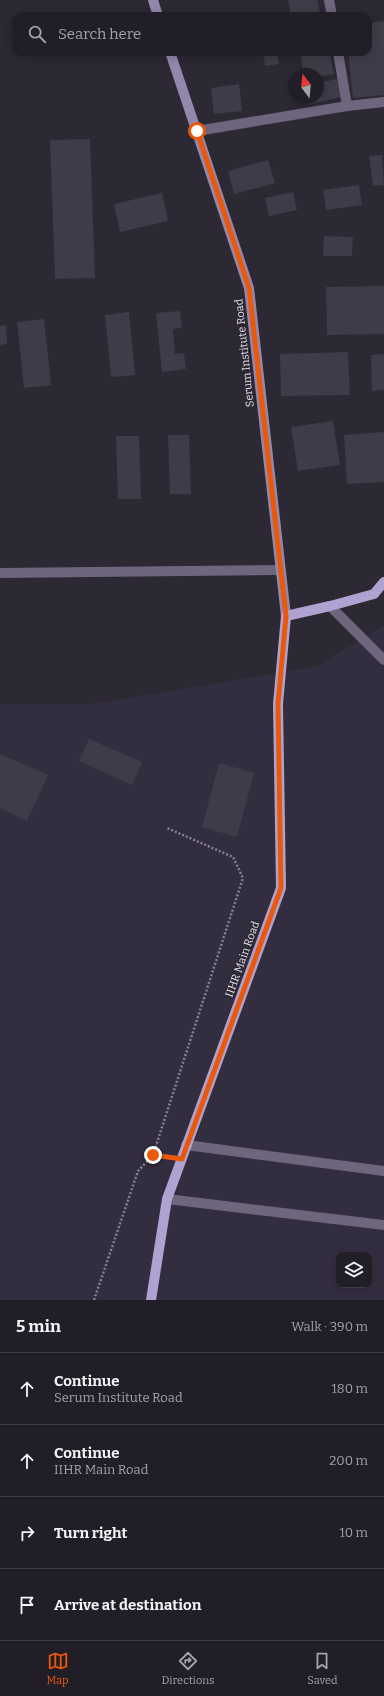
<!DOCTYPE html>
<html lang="en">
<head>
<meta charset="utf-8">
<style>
	body { margin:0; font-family:Bitter,serif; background:#2d2b33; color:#f1f3f6 }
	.controls { position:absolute; right:12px; bottom:12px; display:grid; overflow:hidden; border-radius:8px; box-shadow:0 2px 10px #0003 }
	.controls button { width:36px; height:36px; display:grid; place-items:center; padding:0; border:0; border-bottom:1px solid #3e3c44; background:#211e27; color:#f1f3f6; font:20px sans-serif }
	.compass { position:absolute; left:288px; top:68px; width:36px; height:36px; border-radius:50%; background:#211e27; box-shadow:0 2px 10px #0003; rotate:344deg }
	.stop { position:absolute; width:12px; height:12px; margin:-9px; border:3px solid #ea580c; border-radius:50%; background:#fff }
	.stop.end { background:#ea580c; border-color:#fff; box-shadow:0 1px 4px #0008 }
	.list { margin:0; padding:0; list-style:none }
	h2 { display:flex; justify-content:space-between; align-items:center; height:52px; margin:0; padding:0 16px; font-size:17px }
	h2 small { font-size:13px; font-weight:400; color:#a2a2a7 }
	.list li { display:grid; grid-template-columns:26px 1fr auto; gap:12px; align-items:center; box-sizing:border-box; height:72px; padding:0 16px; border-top:1px solid #3e3c44 }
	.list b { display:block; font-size:15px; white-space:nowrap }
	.list p { margin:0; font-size:13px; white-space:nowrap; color:#a2a2a7 }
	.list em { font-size:13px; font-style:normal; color:#a2a2a7 }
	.icon { flex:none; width:22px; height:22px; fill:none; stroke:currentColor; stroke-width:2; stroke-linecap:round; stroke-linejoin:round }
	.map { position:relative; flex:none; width:384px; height:1300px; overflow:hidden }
	.search { position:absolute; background:#211e27; box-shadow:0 2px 10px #0003; left:12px; right:12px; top:12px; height:44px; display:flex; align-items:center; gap:10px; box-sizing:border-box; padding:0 14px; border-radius:12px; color:#a2a2a7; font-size:15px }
	.sheet { height:340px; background:#211e27 }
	nav { display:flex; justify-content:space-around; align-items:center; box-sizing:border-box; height:56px; border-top:1px solid #3e3c44; background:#211e27; font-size:11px; color:#a2a2a7 }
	nav a { display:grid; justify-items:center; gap:2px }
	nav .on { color:#ea580c }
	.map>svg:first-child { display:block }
	.built { fill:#332d40; fill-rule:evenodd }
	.building { fill:#3f3c49 }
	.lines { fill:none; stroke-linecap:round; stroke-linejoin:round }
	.path { stroke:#85828c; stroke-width:2.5; stroke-dasharray:2 2; stroke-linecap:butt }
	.lane { stroke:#6d667d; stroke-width:10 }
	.street { stroke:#6d667d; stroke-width:10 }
	.secondary { stroke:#9388ac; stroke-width:10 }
	.primary { stroke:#b0a2d0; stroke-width:10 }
	.route { stroke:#ea580c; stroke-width:5 }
	.labels { text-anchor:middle; stroke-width:3; stroke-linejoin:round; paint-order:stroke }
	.street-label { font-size:11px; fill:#e4e1ea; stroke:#2c2834 }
</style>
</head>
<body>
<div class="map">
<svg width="384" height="1300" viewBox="0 0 384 1300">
	<rect width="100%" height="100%" fill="#2c2834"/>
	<!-- built -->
	<path class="built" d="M384 625V1300H0V704H93L318 666ZM339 1255H369V1285H339Z"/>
	<!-- building -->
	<g class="building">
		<polygon points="288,0 317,0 321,16 291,16"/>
		<polygon points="384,21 384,95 353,98 348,52 368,52 368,23"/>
		<polygon points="263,52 277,52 279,64 265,66"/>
		<polygon points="300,52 329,52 334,74 318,77 318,74 304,74"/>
		<polygon points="337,79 341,97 307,105 306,98 318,98 318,83"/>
		<polygon points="239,84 242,111 214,114 211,88"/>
		<polygon points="90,139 95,278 55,279 50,140"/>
		<polygon points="382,155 384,185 373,186 369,156"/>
		<polygon points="268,160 275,183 234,194 228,171"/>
		<polygon points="359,185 362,205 326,210 323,190"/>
		<polygon points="293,192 297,210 269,216 265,198"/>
		<polygon points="162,193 168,221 120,232 114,204"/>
		<polygon points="324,236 353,237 352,256 323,256"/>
		<polygon points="384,286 384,334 327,335 326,287"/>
		<polygon points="180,311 182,328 173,329 175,354 184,353 186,369 162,372 156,313"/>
		<polygon points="129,312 135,375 111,377 105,315"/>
		<polygon points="44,319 51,385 24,388 17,322"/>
		<polygon points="6,325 7,344 0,345 0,326"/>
		<polygon points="348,352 350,395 281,396 280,354"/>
		<polygon points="384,354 384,390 372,391 371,355"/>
		<polygon points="333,421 340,465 298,471 291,427"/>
		<polygon points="384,432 384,482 347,484 344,435"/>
		<polygon points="168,435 189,435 191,494 170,494"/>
		<polygon points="116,436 139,436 141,499 118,499"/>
		<polygon points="89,739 142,762 132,785 79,761"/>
		<polygon points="0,754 48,775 27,821 0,808"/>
		<polygon points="219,763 254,773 237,837 202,827"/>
	</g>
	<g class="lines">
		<!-- path -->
		<g class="path">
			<polyline points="153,1155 243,878 233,857 167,828"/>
			<polyline points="94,1300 138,1171 153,1155 167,1157"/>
		</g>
		<!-- lane -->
		<g class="lane">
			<polyline points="330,606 384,660"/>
			<polyline points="186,1145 384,1171"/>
			<polyline points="167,1199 384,1225"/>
		</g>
		<!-- street -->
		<g class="street">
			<polyline points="329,0 332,16"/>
			<polyline points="338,52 347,106"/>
			<polyline points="197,131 347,106 384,102"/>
			<polyline points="0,573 280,570"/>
		</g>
		<!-- secondary -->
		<g class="secondary">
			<polyline points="153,0 158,16"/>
			<polyline points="170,52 249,288 286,616"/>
		</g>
		<!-- primary -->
		<polyline class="primary" points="151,1300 167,1199 281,888 278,704 286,616 330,606 374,594 384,582"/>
	</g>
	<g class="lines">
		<!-- route -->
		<polyline class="route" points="153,1155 182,1159 281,888 278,704 286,616 249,288 197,131"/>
	</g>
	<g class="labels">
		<!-- street labels -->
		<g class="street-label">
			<text transform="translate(244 353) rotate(-96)" y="4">Serum Institute Road</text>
			<text transform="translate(242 959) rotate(-70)" y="4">IIHR Main Road</text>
		</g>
	</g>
</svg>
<div class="controls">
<button><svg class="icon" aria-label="layers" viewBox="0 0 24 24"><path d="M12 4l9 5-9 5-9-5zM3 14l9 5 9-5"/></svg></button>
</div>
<svg class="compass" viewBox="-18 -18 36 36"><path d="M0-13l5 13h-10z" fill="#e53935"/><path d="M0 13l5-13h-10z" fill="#a2a2a7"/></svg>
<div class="stop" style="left:197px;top:131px"></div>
<div class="stop end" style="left:153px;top:1155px"></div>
<div class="search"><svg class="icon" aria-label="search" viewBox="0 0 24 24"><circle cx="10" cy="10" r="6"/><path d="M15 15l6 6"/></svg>Search here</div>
</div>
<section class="sheet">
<h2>5 min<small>Walk · 390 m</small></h2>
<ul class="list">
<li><svg class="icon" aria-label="ahead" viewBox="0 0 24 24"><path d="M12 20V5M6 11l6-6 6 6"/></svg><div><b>Continue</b><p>Serum Institute Road</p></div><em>180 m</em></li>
<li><svg class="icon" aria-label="ahead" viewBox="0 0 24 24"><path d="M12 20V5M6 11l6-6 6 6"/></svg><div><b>Continue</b><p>IIHR Main Road</p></div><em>200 m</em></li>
<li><svg class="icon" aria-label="right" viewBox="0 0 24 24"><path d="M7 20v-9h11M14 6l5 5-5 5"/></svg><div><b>Turn right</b></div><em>10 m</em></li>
<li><svg class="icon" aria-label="arrive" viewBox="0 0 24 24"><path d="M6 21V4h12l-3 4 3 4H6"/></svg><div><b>Arrive at destination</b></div></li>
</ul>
</section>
<nav>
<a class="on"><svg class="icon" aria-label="map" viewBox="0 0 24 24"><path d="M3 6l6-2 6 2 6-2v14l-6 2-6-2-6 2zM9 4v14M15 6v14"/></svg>Map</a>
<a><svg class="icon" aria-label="directions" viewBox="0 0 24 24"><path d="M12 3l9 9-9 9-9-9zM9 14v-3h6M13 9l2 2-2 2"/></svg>Directions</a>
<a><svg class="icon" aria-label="saved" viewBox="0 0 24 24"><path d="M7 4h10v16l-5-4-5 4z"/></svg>Saved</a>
</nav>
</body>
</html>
